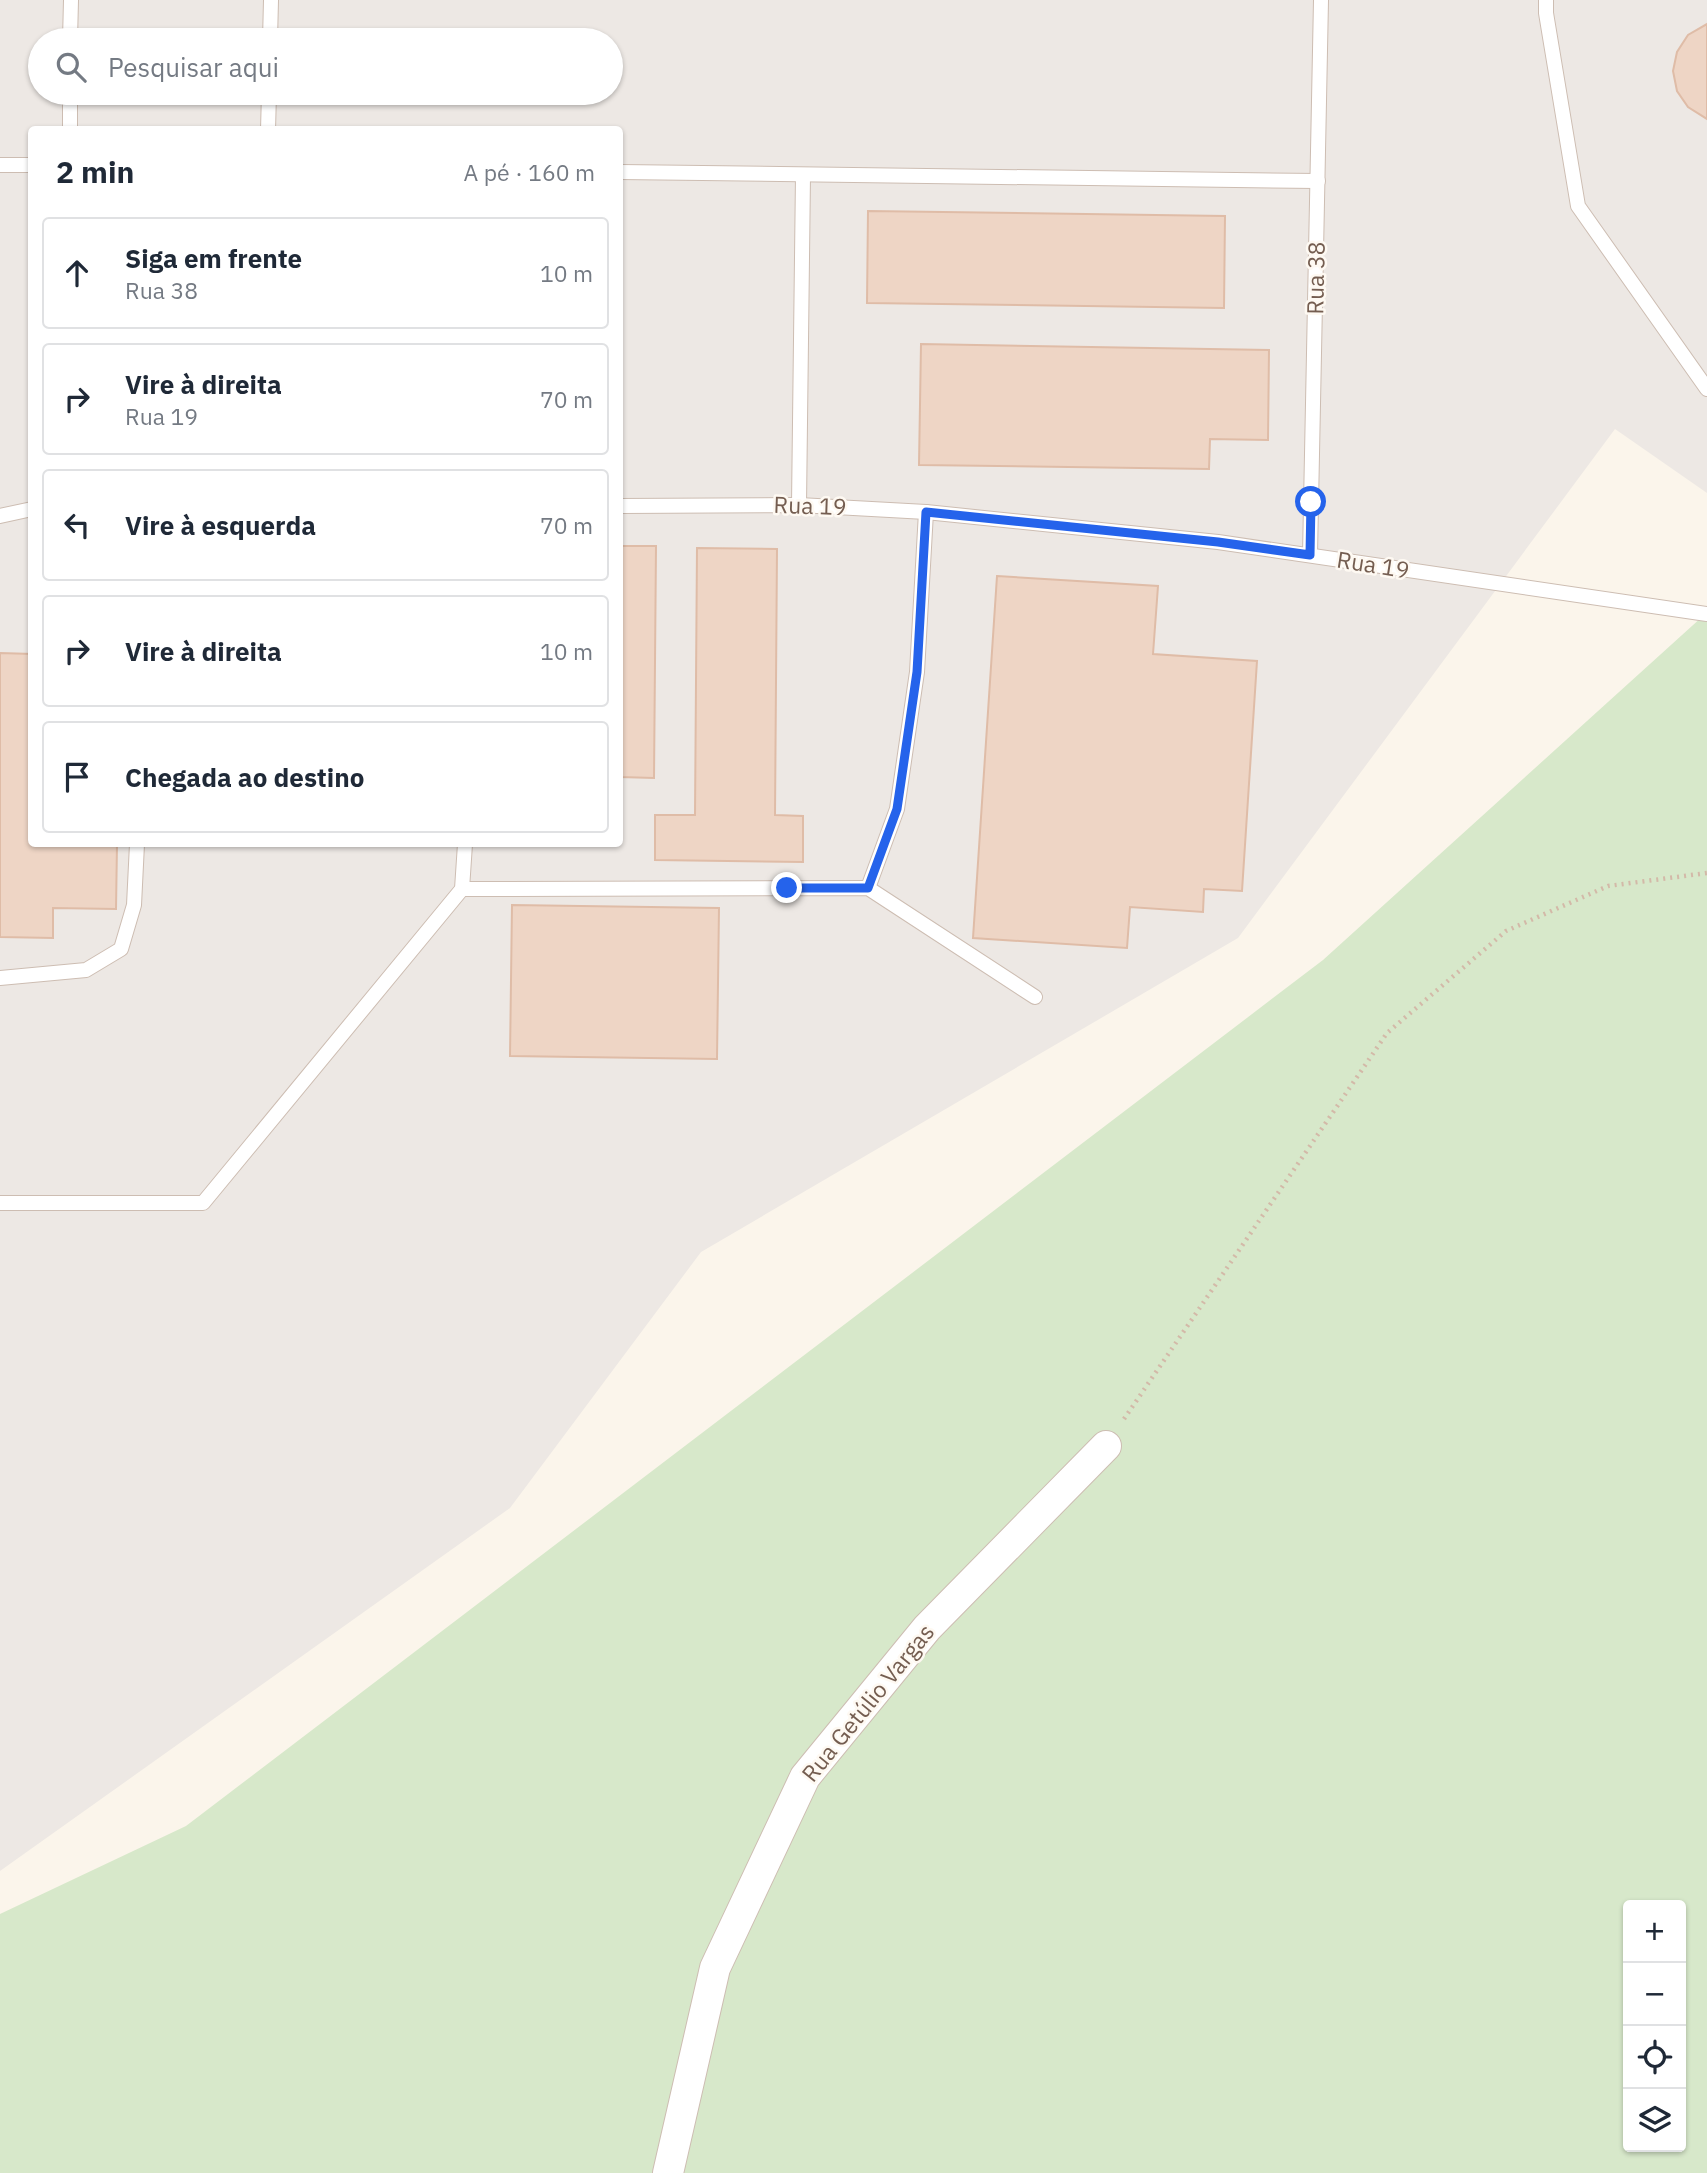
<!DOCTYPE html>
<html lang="pt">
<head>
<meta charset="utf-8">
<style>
	body { margin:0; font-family:"IBM Plex Sans",sans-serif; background:#f2f2f3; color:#1f2937 }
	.controls { position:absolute; right:21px; bottom:21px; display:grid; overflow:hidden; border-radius:7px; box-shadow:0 2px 5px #0004 }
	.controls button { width:63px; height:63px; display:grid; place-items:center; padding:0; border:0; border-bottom:2px solid #e0e1e3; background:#fff; color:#1f2937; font:35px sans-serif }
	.stop { position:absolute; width:21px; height:21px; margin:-16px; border:5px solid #2563eb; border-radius:50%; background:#fff }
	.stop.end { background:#2563eb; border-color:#fff; box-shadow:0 2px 7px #0008 }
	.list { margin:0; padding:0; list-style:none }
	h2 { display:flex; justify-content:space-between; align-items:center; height:91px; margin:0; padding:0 28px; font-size:30px }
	h2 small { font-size:23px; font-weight:400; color:#747a83 }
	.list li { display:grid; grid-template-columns:46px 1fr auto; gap:21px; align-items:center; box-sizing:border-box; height:112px; margin:0 14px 14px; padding:0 14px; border:2px solid #e0e1e3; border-radius:7px }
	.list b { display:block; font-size:26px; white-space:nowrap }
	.list p { margin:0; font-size:23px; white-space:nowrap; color:#747a83 }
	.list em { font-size:23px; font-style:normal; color:#747a83 }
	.icon { flex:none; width:38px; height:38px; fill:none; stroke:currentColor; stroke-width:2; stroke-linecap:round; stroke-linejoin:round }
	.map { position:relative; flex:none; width:1707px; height:2173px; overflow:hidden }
	.search { position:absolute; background:#fff; box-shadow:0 2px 5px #0004; left:28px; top:28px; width:595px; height:77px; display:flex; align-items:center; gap:18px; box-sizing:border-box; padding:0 24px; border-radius:38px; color:#747a83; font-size:26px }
	.panel { position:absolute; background:#fff; box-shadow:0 2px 5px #0004; left:28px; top:126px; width:595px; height:721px; border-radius:7px }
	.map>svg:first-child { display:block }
	.industrial { fill:#ede8e4; fill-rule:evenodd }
	.green { fill:#d7e8ca; fill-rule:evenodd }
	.building { fill:#eed5c5; stroke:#dfbca7; stroke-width:2 }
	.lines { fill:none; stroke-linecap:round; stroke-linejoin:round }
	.lane-casing { stroke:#cdbdb2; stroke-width:16 }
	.street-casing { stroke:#cdbdb2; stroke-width:32 }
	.path { stroke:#d3b9a8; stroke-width:4.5; stroke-dasharray:2 5; stroke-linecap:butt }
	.lane { stroke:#fff; stroke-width:14 }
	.street { stroke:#fff; stroke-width:30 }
	.route { stroke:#2563eb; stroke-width:9 }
	.labels { text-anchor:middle; stroke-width:5; stroke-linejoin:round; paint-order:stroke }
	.street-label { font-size:23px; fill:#745d50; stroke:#fef9f2 }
</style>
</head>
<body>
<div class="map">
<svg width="1707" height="2173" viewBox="0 0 1707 2173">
	<rect width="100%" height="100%" fill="#fbf5eb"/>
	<!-- industrial -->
	<path class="industrial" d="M0 0H1707V493L1615 429 1238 938 701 1252 510 1508 0 1871ZM40 40H611V93H40ZM32 130H620V844H32Z"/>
	<!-- green -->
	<path class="green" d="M1703 616 1707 620V2173H0V1914L186 1826 1323 960ZM1628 1905H1681V2147H1628Z"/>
	<!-- building -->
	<g class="building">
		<polygon points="1707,24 1707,119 1688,107 1677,91 1673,71 1677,52 1688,35"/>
		<polygon points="868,211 1225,216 1224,308 867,303"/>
		<polygon points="921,344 1269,350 1268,440 1210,439 1209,469 919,465"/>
		<polygon points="620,546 656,546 654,778 620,777"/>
		<polygon points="697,548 777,549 775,815 803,816 803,862 655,860 655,815 695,815"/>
		<polygon points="997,576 1158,586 1153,654 1257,661 1242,891 1204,889 1203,912 1130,907 1127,948 973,938"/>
		<polygon points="0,653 32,654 32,844 117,844 116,909 53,908 53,938 0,937"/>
		<polygon points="512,905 719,908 717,1059 510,1056"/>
	</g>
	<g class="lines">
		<defs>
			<g id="lane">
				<polyline points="1546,0 1546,13 1578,206 1707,389"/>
				<polyline points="70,40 71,0"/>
				<polyline points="270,40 271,0"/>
				<polyline points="70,130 70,93"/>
				<polyline points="268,130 269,93"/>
				<polyline points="0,165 32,165"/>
				<polyline points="620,172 1318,181"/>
				<polyline points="799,505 803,175"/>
				<polyline points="620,506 799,505 926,512 1218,542 1707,614"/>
				<polyline points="0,516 32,509"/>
				<polyline points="1310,555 1321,0"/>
				<polyline points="868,888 897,809 917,672 926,512"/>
				<polyline points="462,889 868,888 1035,997"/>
				<polyline points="0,978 86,970 121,949 134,905 137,844"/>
				<polyline points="0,1203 203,1203 462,889 465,844"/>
			</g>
			<polyline id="street" points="668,2173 715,1968 805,1777 927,1628 1106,1446"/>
		</defs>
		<!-- lane casing -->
		<use href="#lane" class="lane-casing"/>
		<!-- street casing -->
		<use href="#street" class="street-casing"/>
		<!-- path -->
		<polyline class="path" points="1124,1419 1387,1033 1506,931 1608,886 1707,873"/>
		<!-- lane -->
		<use href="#lane" class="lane"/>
		<!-- street -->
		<use href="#street" class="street"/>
	</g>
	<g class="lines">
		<!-- route -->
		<polyline class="route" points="787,888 868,888 897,809 917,672 926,512 1218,542 1310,555 1311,502"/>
	</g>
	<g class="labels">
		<!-- street labels -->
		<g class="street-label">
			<text transform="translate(1316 278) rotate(-89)" y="8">Rua 38</text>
			<text transform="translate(810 506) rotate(2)" y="8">Rua 19</text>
			<text transform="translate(1373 565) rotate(9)" y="8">Rua 19</text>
			<text transform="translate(868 1703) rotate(-51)" y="8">Rua Getúlio Vargas</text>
		</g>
	</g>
</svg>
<div class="controls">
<button>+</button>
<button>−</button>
<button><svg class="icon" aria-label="locate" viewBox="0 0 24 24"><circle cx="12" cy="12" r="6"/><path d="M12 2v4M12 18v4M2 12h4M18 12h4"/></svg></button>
<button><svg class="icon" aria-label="layers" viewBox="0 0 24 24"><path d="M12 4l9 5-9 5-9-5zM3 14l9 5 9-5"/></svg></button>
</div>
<div class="stop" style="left:1311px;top:502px"></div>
<div class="stop end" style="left:787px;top:888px"></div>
<div class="search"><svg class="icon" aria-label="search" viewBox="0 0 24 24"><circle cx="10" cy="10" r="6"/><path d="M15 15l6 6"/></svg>Pesquisar aqui</div>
<section class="panel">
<h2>2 min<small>A pé · 160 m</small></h2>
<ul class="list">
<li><svg class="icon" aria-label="ahead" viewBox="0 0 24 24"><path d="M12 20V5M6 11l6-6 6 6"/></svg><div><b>Siga em frente</b><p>Rua 38</p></div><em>10 m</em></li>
<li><svg class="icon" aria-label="right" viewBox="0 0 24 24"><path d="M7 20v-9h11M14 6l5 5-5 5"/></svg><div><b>Vire à direita</b><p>Rua 19</p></div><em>70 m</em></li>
<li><svg class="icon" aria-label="left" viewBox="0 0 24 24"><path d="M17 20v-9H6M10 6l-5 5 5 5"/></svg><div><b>Vire à esquerda</b></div><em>70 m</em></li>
<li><svg class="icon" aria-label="right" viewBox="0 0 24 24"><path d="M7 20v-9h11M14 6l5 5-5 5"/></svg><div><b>Vire à direita</b></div><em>10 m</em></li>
<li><svg class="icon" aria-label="arrive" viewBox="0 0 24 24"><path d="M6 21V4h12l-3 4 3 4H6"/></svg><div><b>Chegada ao destino</b></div></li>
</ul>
</section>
</div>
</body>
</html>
